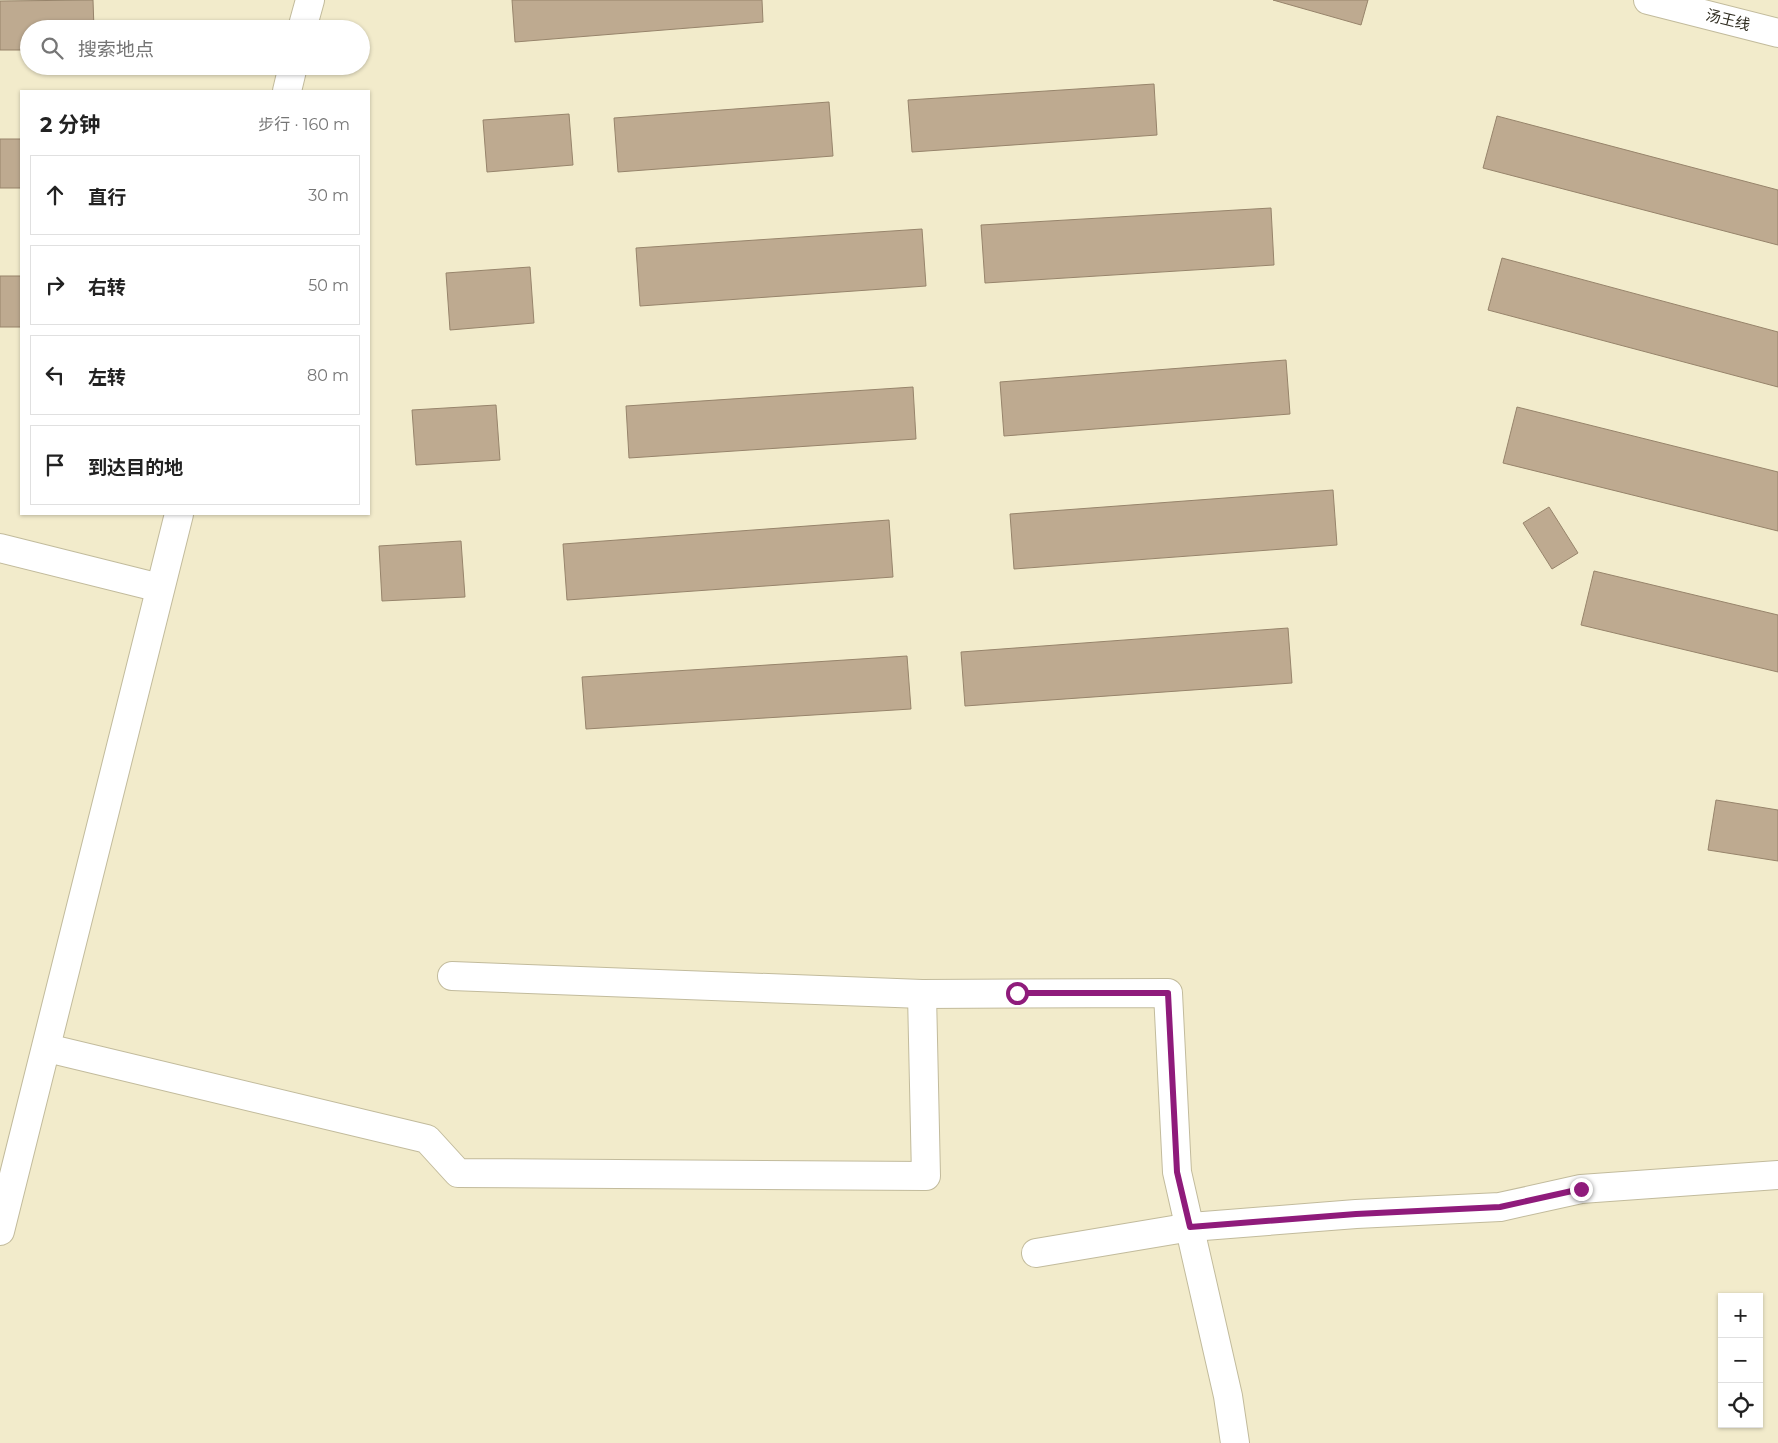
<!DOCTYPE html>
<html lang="zh">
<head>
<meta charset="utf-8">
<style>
	body { margin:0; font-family:Montserrat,"Noto Sans SC",sans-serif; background:#f2f2f2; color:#222 }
	.controls { position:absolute; right:15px; bottom:15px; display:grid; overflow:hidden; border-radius:0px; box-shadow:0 1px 4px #0004 }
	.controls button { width:45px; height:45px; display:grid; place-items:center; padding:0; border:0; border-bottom:1px solid #e0e0e0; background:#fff; color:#222; font:25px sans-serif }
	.stop { position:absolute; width:15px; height:15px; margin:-11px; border:4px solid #8f1b7b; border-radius:50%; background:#fff }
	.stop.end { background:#8f1b7b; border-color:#fff; box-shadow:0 1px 5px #0008 }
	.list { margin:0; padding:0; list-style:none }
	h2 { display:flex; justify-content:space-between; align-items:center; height:65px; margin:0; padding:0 20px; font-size:21px }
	h2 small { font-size:16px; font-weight:400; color:#767676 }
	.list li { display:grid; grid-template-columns:32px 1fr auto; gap:15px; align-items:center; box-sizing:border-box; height:80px; margin:0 10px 10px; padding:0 10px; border:1px solid #e0e0e0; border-radius:0px }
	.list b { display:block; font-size:19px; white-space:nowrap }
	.list em { font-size:16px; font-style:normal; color:#767676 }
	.icon { flex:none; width:28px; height:28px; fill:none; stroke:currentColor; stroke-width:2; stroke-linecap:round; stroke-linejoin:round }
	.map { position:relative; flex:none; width:1778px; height:1443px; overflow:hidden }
	.search { position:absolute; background:#fff; box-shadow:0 1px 4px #0004; left:20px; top:20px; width:350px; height:55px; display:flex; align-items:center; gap:12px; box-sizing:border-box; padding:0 18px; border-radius:28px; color:#767676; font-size:19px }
	.panel { position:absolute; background:#fff; box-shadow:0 1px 4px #0004; left:20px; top:90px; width:350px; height:425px; border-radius:0px }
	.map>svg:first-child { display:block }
	.building { fill:#beaa90; stroke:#97846b }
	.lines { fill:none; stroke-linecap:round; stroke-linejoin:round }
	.minor-casing { stroke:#c2bb9c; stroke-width:30 }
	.major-casing { stroke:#c2bb9c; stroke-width:30 }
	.minor { stroke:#fff; stroke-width:28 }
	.major { stroke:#fff; stroke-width:28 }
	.route { stroke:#8f1b7b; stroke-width:6 }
	.labels { text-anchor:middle; stroke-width:4; stroke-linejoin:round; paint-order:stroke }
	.street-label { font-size:15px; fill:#302d21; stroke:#fff }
</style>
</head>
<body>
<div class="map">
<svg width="1778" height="1443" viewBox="0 0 1778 1443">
	<rect width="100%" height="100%" fill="#f2ebcb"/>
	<!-- building -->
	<g class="building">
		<polygon points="93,0 94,29 29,29 29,50 0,50 0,1"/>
		<polygon points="512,0 762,0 763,22 515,42"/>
		<polygon points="1273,0 1368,0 1361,25"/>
		<polygon points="1154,84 1157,135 912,152 908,100"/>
		<polygon points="829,102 833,156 618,172 614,118"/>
		<polygon points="569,114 573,165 487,172 483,120"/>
		<polygon points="1497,116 1778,190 1778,245 1483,168"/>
		<rect x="0" y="139" width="21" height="49"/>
		<polygon points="1271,208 1274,265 985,283 981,225"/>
		<polygon points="922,229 926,286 640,306 636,248"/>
		<polygon points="1502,258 1778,332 1778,387 1488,310"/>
		<polygon points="530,267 534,323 450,330 446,273"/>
		<rect x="0" y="276" width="21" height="51"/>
		<polygon points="1286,360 1290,414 1004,436 1000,382"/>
		<polygon points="913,387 916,439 629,458 626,406"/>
		<polygon points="496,405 500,460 416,465 412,410"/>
		<polygon points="1517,407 1778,472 1778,531 1503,463"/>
		<polygon points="1333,490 1337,545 1014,569 1010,514"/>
		<polygon points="1549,507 1578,553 1552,569 1523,523"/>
		<polygon points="889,520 893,577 567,600 563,544"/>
		<polygon points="461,541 465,597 382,601 379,546"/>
		<polygon points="1594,571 1778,615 1778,672 1581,625"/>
		<polygon points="1288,628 1292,683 965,706 961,652"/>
		<polygon points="907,656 911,709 586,729 582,677"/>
		<polygon points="1716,800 1778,810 1778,861 1708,850"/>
	</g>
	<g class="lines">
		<defs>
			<g id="minor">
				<polyline points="1648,0 1778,33"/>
				<polyline points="0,548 160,588"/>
				<polyline points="452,976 922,994 1168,993 1177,1172 1228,1396 1235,1443"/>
				<polyline points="47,1048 427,1139 458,1173 926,1176 922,994"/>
				<polyline points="1036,1253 1191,1227 1356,1214 1500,1207 1581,1189 1778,1175"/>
			</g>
			<g id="major">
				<polyline points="302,29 310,0"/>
				<polyline points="287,91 293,66"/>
				<polyline points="0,1231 179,514"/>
			</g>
		</defs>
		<!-- minor casing -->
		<use href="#minor" class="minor-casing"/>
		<!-- major casing -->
		<use href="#major" class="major-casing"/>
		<!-- minor -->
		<use href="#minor" class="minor"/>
		<!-- major -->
		<use href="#major" class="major"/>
	</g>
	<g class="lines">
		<!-- route -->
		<polyline class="route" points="1017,993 1168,993 1177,1172 1190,1227 1356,1214 1500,1207 1581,1189"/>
	</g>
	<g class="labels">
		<!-- street labels -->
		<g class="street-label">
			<text transform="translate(1728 20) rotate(14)" y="5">汤王线</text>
		</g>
	</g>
</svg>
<div class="controls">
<button>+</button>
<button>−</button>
<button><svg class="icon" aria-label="locate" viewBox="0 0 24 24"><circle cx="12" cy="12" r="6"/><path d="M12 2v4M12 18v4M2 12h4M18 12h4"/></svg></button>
</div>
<div class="stop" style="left:1017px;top:993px"></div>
<div class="stop end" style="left:1581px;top:1189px"></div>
<div class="search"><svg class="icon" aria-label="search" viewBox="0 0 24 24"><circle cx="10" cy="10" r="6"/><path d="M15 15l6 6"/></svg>搜索地点</div>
<section class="panel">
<h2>2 分钟<small>步行 · 160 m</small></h2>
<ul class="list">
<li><svg class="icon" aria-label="ahead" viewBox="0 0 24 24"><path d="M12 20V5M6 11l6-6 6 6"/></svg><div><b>直行</b></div><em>30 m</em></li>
<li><svg class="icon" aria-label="right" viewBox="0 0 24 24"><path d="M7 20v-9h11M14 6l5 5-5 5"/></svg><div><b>右转</b></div><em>50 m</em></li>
<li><svg class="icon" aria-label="left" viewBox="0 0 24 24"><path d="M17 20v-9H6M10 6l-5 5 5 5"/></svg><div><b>左转</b></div><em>80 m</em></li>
<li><svg class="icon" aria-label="arrive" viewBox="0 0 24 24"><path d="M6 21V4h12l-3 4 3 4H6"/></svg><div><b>到达目的地</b></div></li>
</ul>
</section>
</div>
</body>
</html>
